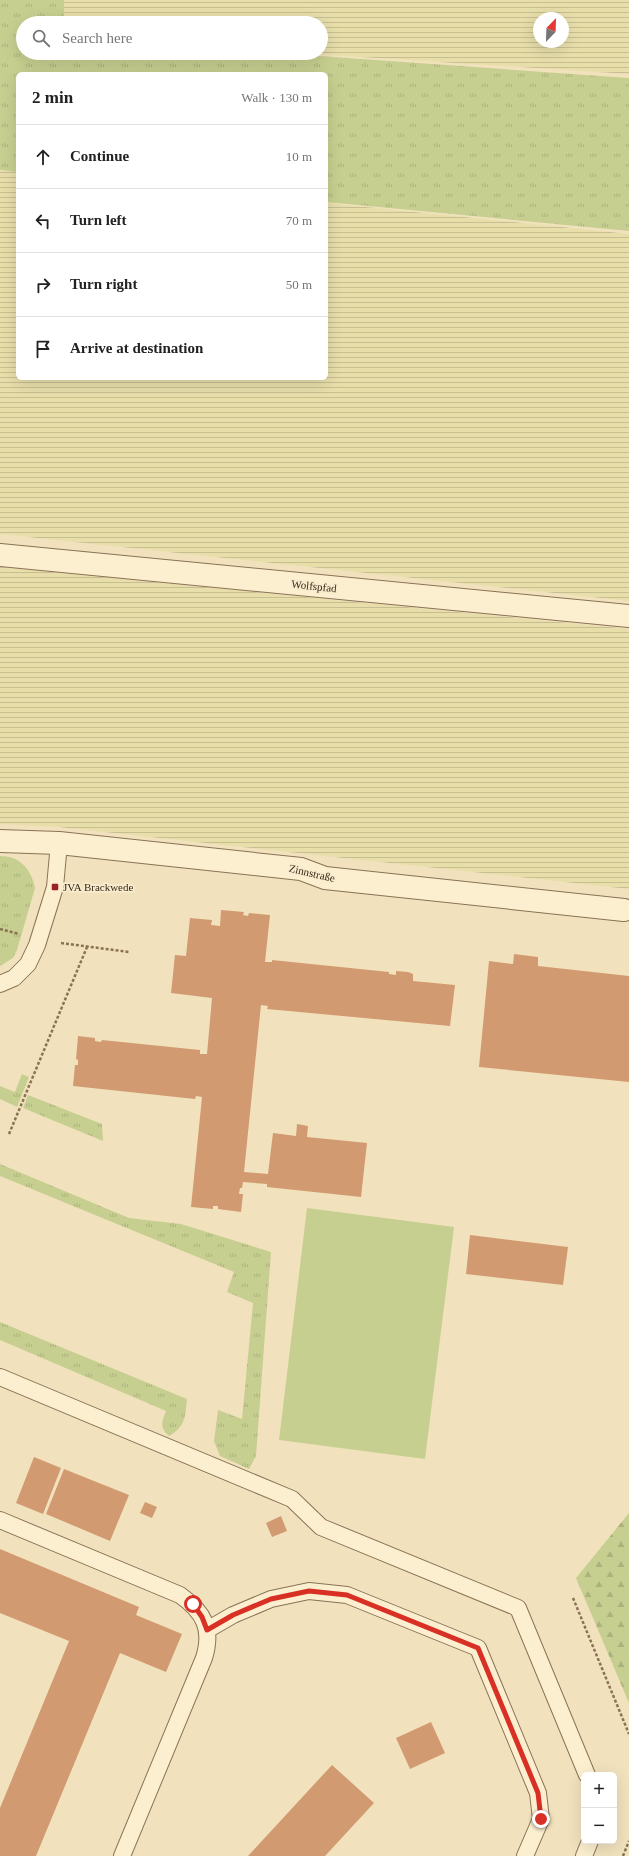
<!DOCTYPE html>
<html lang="en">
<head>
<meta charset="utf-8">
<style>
	body { margin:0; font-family:"Times New Roman",serif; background:#f6f6f6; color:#222 }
	.controls { position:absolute; right:12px; bottom:12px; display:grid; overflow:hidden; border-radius:6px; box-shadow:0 4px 16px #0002 }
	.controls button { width:36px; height:36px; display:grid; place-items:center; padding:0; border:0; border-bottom:1px solid #e0e0e0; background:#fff; color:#222; font:20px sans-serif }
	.compass { position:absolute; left:533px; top:12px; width:36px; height:36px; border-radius:50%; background:#fff; box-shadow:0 4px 16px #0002; rotate:23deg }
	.stop { position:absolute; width:12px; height:12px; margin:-9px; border:3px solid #d93025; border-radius:50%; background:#fff }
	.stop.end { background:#d93025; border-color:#fff; box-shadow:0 1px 4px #0008 }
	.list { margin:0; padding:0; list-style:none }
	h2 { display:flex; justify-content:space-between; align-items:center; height:52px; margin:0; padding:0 16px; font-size:17px }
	h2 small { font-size:13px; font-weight:400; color:#767676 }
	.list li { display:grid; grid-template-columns:26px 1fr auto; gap:12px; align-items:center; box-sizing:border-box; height:64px; padding:0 16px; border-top:1px solid #e0e0e0 }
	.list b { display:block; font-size:15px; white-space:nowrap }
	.list em { font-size:13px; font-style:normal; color:#767676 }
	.icon { flex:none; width:22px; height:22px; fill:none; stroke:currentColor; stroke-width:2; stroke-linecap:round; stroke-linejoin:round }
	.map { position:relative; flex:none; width:629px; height:1856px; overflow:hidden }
	.search { position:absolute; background:#fff; box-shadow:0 4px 16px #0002; left:16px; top:16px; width:312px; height:44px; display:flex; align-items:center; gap:10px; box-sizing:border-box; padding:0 14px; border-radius:22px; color:#767676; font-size:15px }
	.panel { position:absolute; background:#fff; box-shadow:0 4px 16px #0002; left:16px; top:72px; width:312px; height:308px; border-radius:6px }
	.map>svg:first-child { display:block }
	.farmland { fill:url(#farmland-rules); fill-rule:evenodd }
	.grass { fill:url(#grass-tufts) }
	.forest { fill:url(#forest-firs) }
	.garden { fill:#c7cf90 }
	.building { fill:#d29a70 }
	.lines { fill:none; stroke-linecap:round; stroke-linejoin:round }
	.service-casing { stroke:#8a7255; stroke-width:18 }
	.minor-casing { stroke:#8a7255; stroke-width:24 }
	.path { stroke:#8a7255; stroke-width:2.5; stroke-dasharray:3 2; stroke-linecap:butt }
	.service { stroke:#fbefd0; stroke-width:16 }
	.minor { stroke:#fbefd0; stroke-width:22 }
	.route { stroke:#d93025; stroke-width:5 }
	.poi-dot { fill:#9c2221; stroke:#f8eccd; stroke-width:1.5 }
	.labels { text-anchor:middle; stroke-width:3.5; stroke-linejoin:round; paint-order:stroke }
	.street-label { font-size:11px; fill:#38291b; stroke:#f8eccd }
	.poi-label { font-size:11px; fill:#38291b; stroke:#f8eccd; text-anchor:start }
</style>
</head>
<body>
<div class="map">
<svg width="629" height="1856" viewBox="0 0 629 1856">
	<defs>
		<pattern id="farmland-rules" width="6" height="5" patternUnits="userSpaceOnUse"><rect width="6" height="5" fill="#e7deaa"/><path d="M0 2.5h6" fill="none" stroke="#c7be92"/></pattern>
		<pattern id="grass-tufts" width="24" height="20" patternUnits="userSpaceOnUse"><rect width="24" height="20" fill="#c7cf90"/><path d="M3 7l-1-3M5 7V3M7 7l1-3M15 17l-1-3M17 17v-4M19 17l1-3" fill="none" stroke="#acb27c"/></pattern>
		<pattern id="forest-firs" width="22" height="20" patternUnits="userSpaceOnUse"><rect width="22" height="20" fill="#c7cf90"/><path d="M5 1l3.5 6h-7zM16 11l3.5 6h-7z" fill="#acb27c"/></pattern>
	</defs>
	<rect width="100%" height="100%" fill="#f1e2bd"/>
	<!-- farmland -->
	<g class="farmland">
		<path d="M64 0H629V74L298 53H321V23H64ZM539 18H563V42H539Z"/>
		<polygon points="0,171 18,172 18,378 326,378 326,203 629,234 629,601 0,534"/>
		<polygon points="0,567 629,629 629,889 59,827 0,824"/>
	</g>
	<!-- grass -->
	<g class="grass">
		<polygon points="0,0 64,0 64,23 23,23 23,53 277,53 629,78 629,231 326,202 326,74 18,74 18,172 0,170"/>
		<path d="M0 856C20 856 31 869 35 888L17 950 13 958 0 966Z"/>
		<polygon points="22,1074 29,1077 17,1107 0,1099 0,1086 15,1092"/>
		<polygon points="28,1095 102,1124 103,1141 23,1108"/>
		<polygon points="0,1164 129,1218 181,1224 271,1252 256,1456 249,1469 220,1456 214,1441 218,1410 242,1419 253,1303 227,1292 234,1272 0,1176"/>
		<path d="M0 1322 187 1399C185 1417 186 1426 169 1436 159 1427 162 1422 166 1411L0 1340Z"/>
	</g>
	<!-- forest -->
	<polygon class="forest" points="629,1513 629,1703 576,1578"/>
	<!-- garden -->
	<polygon class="garden" points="307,1208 454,1227 425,1459 279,1440"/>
	<!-- building -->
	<g class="building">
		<polygon points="221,910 244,912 243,915 248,916 249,913 270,915 265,962 272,962 272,960 389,972 389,974 396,975 396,971 408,972 413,974 413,981 455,985 450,1026 267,1009 268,1006 261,1005 244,1172 268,1174 273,1133 296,1136 297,1124 308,1126 307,1137 367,1143 361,1197 267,1187 267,1184 243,1182 242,1188 240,1188 239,1194 243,1194 241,1212 218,1209 218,1206 213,1206 213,1209 191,1207 202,1097 196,1096 195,1099 73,1086 75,1065 78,1065 78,1060 76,1059 78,1036 95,1038 95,1041 101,1042 102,1040 200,1050 200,1054 207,1054 212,998 171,993 175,955 186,956 190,918 212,920 211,925 220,926"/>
		<polygon points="514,954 538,957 538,966 629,976 629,1082 479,1067 489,961 513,964"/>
		<polygon points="470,1235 568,1247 563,1285 466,1274"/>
		<polygon points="34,1457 61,1468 43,1514 16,1503"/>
		<polygon points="64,1469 129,1495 110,1541 46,1514"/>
		<polygon points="145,1502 157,1507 152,1518 140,1513"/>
		<polygon points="281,1516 287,1531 272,1537 266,1523"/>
		<polygon points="0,1549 139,1607 136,1615 182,1634 166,1672 120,1653 36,1856 0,1856 0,1808 69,1641 0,1613"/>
		<polygon points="431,1722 445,1753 410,1769 396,1738"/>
		<polygon points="332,1765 374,1803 325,1856 248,1856"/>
	</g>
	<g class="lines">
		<defs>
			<g id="service">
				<polyline points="0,984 14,978 28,964 37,945 55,887 59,843"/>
				<polyline points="0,1377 292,1499 321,1527 518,1608 587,1775"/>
				<path d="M0 1520 180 1595C204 1612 213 1629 204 1658L122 1856"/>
				<polyline points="207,1630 233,1615 271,1599 309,1591 347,1595 478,1648 538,1793 541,1819 525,1856"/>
				<polyline points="584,1856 590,1841"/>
			</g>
			<g id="minor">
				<polyline points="0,555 629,616"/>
				<polyline points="0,841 59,843 301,869 325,878 624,910"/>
			</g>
		</defs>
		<!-- service casing -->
		<use href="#service" class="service-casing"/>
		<!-- minor casing -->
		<use href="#minor" class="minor-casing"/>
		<!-- path -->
		<g class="path">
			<polyline points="0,929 19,934"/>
			<polyline points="61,943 129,952"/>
			<polyline points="9,1134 87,947"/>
			<polyline points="573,1598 629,1734"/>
			<polyline points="623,1856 629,1841"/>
		</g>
		<!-- service -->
		<use href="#service" class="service"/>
		<!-- minor -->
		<use href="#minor" class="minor"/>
	</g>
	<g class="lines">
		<!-- route -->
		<polyline class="route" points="193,1604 202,1617 207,1630 233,1615 271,1599 309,1591 347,1595 478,1648 538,1793 541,1819"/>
	</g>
	<!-- markers -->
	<rect class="poi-dot" x="51" y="883" width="8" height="8" rx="2"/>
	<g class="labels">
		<!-- street labels -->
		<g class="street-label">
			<text transform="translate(314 586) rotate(6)" y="4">Wolfspfad</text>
			<text transform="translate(312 873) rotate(13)" y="4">Zinnstraße</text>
		</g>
		<!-- poi labels -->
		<g class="poi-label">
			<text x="63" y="891">JVA Brackwede</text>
		</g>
	</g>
</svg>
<div class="controls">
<button>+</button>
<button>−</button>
</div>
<svg class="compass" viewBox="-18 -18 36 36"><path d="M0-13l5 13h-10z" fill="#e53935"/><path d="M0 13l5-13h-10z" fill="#767676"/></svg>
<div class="stop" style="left:193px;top:1604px"></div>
<div class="stop end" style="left:541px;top:1819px"></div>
<div class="search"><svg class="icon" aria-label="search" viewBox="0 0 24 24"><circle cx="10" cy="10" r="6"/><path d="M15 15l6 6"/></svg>Search here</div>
<section class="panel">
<h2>2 min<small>Walk · 130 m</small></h2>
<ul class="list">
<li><svg class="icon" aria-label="ahead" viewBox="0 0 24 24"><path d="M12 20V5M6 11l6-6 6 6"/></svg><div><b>Continue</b></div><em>10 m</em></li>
<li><svg class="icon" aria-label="left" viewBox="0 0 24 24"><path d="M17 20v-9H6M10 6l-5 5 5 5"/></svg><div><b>Turn left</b></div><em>70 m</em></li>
<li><svg class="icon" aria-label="right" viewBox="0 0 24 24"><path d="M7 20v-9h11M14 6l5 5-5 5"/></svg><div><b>Turn right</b></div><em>50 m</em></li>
<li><svg class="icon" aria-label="arrive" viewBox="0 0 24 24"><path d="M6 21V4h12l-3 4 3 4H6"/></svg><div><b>Arrive at destination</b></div></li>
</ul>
</section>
</div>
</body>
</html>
